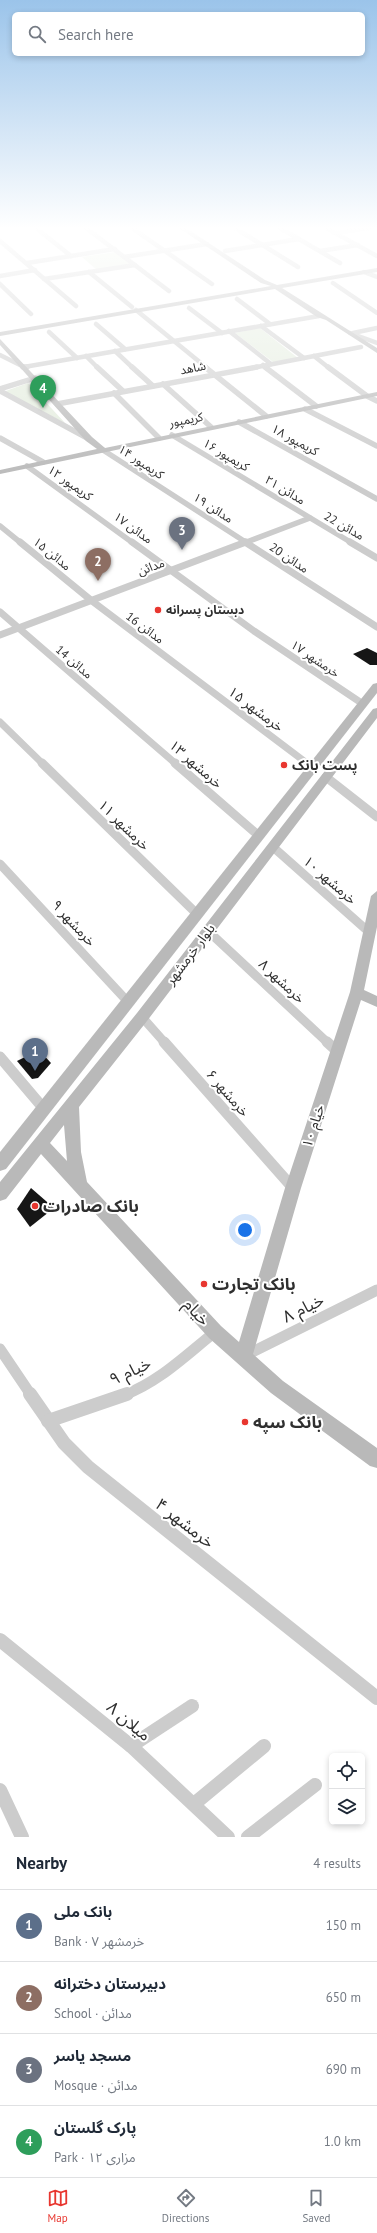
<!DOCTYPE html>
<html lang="en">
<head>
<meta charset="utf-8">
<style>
	body { margin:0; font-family:"PT Sans","Noto Sans Arabic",sans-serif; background:#f6f6f7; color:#1f2937 }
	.controls { position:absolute; right:12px; bottom:12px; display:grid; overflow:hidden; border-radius:6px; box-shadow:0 2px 6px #0003 }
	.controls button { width:36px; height:36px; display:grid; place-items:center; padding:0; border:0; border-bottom:1px solid #e0e1e3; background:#fff; color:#1f2937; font:20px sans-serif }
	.you { position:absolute; left:245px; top:1230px; width:14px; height:14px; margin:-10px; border:3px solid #fff; border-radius:50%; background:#1a73e8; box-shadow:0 0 0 6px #1a73e833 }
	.badge { display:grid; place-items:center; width:26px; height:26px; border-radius:50%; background:#e8362f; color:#fff; font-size:13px; font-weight:700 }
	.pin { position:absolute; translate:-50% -33px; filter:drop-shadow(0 1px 2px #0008) }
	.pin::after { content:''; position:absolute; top:21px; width:14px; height:12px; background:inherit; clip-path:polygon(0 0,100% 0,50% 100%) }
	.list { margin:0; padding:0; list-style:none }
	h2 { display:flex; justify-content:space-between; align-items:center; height:52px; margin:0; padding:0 16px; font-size:17px }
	h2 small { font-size:13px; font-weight:400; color:#747a83 }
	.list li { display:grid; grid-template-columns:26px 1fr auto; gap:12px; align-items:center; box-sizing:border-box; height:72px; padding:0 16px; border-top:1px solid #e0e1e3 }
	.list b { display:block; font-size:15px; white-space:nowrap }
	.list p { margin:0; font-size:13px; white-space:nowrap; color:#747a83 }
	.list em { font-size:13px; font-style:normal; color:#747a83 }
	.icon { flex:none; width:22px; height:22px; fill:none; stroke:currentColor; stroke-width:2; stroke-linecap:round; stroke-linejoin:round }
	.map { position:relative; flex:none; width:377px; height:1837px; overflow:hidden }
	.search { position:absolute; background:#fff; box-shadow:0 2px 6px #0003; left:12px; right:12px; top:12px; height:44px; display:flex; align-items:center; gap:10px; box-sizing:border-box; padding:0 14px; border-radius:6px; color:#747a83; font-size:15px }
	.sheet { height:340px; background:#fff }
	nav { display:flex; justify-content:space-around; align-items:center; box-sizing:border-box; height:56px; border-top:1px solid #e0e1e3; background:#fff; font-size:11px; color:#747a83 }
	nav a { display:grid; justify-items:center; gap:2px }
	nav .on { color:#e8362f }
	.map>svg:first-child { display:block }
	.green { fill:#e3ecdd }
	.building { fill:#161616 }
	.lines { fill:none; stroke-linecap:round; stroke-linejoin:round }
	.street-far5 { stroke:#ccc; stroke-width:4.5 }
	.street-far4 { stroke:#ccc; stroke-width:5.5 }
	.street-far3 { stroke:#ccc; stroke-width:7 }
	.street-far2 { stroke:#ccc; stroke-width:9 }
	.street-far1 { stroke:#ccc; stroke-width:11 }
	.street { stroke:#ccc; stroke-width:14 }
	.secondary { fill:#b9b9b9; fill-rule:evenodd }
	.poi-dot { fill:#e8362f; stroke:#fff; stroke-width:1.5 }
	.labels { text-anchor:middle; stroke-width:4; stroke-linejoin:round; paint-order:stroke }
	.far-street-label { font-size:12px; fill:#2f2f2f; stroke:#fff }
	.far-poi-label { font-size:12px; font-weight:bold; fill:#2f2f2f; stroke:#fff; text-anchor:start }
	.street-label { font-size:14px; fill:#2f2f2f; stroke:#fff }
	.poi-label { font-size:14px; font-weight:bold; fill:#2f2f2f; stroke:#fff; text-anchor:start }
	.near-poi-label { font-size:17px; font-weight:bold; fill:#2f2f2f; stroke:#fff; text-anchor:start }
	.near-street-label { font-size:17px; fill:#2f2f2f; stroke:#fff }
</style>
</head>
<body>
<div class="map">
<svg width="377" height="1837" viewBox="0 0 377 1837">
	<rect width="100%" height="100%" fill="#fff"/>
	<!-- green -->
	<g class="green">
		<polygon points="115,252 131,264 97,270 82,257"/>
		<polygon points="260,328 298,358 273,362 235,333"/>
		<polygon points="28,383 65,423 3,392"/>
	</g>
	<!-- building -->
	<g class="building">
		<polygon points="367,648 377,653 377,665 370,665 353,654"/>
		<polygon points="39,1050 51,1063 38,1078 32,1079 17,1061"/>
		<polygon points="31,1188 54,1208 30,1227 17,1209"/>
	</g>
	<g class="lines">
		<!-- street-far5 -->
		<g class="street-far5">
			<polyline points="36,228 71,256"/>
			<polyline points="86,228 169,291"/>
			<polyline points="132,228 212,284"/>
			<polyline points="235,228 298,267"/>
			<polyline points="280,228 340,263"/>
			<polyline points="326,228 377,256"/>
			<polyline points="336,233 369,228"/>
			<polyline points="0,241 76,306"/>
			<polyline points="225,251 299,239"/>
			<polyline points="320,251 358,245"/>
			<polyline points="124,257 207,244"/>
			<polyline points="27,263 115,249"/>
			<polyline points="89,272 132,307"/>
			<polyline points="364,272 377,277"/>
			<polyline points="0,276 35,270"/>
			<polyline points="44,279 135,265"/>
			<polyline points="333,283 377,313"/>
			<polyline points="0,284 31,314"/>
			<polyline points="237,299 270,324"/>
			<polyline points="189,308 222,333"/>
			<polyline points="136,310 207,368"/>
			<polyline points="96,324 125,349"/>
			<polyline points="261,326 304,358"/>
			<polyline points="229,331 271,364"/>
			<polyline points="49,332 77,358"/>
			<polyline points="350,333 377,343"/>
			<polyline points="353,333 377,328"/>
			<polyline points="115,351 133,368"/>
			<polyline points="0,355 24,367 319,316"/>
			<polyline points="86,356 98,368"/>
			<polyline points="314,356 329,368"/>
			<polyline points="263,365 266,368"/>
			<polyline points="252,368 361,347"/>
		</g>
		<!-- street-far4 -->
		<g class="street-far4">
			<polyline points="23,367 27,367"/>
			<polyline points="97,367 123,391"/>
			<polyline points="132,367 153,386"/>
			<polyline points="205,367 266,416"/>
			<polyline points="265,367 316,406"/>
			<polyline points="328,367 367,396 377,401"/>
			<polyline points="163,384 211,427"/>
			<polyline points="0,389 35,378"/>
			<polyline points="0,391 89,439"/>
			<polyline points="114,393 159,438"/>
			<polyline points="57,404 257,367"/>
			<polyline points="305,409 377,446"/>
			<polyline points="239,422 377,499"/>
			<polyline points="172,435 352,543"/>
			<polyline points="0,438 43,462"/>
			<polyline points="103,450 247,543"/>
			<polyline points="27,466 133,543"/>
			<polyline points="0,526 21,543"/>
			<polyline points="244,543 310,518"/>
		</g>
		<!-- street-far3 -->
		<g class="street-far3">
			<polyline points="20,542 92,601 308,764"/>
			<polyline points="132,542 254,631 363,704"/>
			<polyline points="245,542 377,627"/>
			<polyline points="350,542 377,558"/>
			<polyline points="0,612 176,764"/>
			<polyline points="0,635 246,542"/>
			<polyline points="0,722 43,764"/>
		</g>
		<!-- street-far2 -->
		<g class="street-far2">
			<polyline points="42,763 197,914"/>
			<polyline points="175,763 259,836"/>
			<polyline points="307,763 313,768"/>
			<polyline points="326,777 377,817"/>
			<polyline points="273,847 370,933"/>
			<polyline points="0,864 128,1002"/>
			<polyline points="207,930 328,1043"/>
			<polyline points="142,1017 165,1043"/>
		</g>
		<!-- street-far1 -->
		<g class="street-far1">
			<polyline points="164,1042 293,1188"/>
			<polyline points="327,1042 337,1051"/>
			<polyline points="0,1057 44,1109"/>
			<polyline points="0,1349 31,1395"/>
			<polyline points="244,1356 377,1290"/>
			<path d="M124 1395C159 1382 186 1355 215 1332"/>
		</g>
		<!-- street -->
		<g class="street">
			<polyline points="30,1394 64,1443 88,1467 377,1698"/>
			<polyline points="48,1421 127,1394"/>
			<polyline points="0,1640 131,1746 228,1837"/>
			<polyline points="131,1746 192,1706"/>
			<polyline points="0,1790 22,1837"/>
			<polyline points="194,1804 264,1746"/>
			<polyline points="248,1837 315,1785"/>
		</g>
		<!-- secondary -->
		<g class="secondary">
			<polygon points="179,228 186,228 265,280 277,285 377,268 377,272 282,288 377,348 377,353 326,320 317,317 275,289 0,336 0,332 271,286 261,283"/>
			<polygon points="0,339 92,437 105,448 377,392 377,396 0,474 0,470 97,449 86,441 0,345"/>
			<polygon points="377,683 377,693 6,1169 0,1171 0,1152 373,684"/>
			<path d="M377 708V718L147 1021 79 1107 81 1152 87 1182 221 1326 239 1342 285 1188 350 992 371 896 377 891V927L364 990 377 996V1007L361 1000 301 1188 253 1354 283 1381 377 1448V1468L370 1466 271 1393 209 1338 41 1154 6 1199 0 1201V1182L137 1013 373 709ZM64 1125 67 1161 50 1143Z"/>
		</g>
	</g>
	<!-- sky -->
	<linearGradient id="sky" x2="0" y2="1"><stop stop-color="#9bc4ea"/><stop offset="0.47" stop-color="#fff"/><stop offset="1" stop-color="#fff" stop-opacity="0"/></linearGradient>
	<rect width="377" height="485" fill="url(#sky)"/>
	<!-- markers -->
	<g class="poi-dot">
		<circle cx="158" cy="610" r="4"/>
		<circle cx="284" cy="765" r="4"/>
		<circle cx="35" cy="1206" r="4"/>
		<circle cx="204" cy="1284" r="4"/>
		<circle cx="245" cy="1422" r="4"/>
	</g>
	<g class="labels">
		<!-- far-street labels -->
		<g class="far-street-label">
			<text transform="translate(193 368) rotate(-11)" y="4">شاهد</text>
			<text transform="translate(186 420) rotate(-11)" y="4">کریمپور</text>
			<text transform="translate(295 440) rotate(29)" y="4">کریمپور ۱۸</text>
			<text transform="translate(226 455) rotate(31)" y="4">کریمپور ۱۶</text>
			<text transform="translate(141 462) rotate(33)" y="4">کریمپور ۱۴</text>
			<text transform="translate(70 483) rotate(35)" y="4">کریمپور ۱۲</text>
			<text transform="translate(285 490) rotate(31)" y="4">مدائن ۲۱</text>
			<text transform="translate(213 508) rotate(33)" y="4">مدائن ۱۹</text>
			<text transform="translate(344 526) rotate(30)" y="4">مدائن 22</text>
			<text transform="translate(133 528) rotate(36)" y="4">مدائن ۱۷</text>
			<text transform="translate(52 554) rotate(39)" y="4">مدائن ۱۵</text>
			<text transform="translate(289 558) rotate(34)" y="4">مدائن 20</text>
			<text transform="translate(151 567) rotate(-20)" y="4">مدائن</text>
			<text transform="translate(145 628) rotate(37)" y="4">مدائن 16</text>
			<text transform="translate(315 659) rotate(34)" y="4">خرمشهر ۱۷</text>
			<text transform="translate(74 662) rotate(41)" y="4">مدائن 14</text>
		</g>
		<!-- far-poi labels -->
		<g class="far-poi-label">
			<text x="166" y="614">دبستان پسرانه</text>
		</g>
		<!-- street labels -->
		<g class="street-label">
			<text transform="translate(256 709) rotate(37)" y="5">خرمشهر ۱۵</text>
			<text transform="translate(196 764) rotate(41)" y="5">خرمشهر ۱۳</text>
			<text transform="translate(124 825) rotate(44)" y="5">خرمشهر ۱۱</text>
			<text transform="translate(330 880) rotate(41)" y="5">خرمشهر ۱۰</text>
			<text transform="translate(74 923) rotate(47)" y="5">خرمشهر ۹</text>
			<text transform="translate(190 954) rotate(-53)" y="5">بلوار خرمشهر</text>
			<text transform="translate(282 981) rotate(43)" y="5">خرمشهر ۸</text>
			<text transform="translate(228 1093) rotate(49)" y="5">خرمشهر ۶</text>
			<text transform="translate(313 1126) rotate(-72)" y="5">خیام ۱۰</text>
		</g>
		<!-- poi labels -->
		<g class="poi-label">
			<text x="292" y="770">پست بانک</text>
		</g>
		<!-- near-poi labels -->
		<g class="near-poi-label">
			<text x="43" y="1212">بانک صادرات</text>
			<text x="212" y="1290">بانک تجارت</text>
			<text x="253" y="1428">بانک سپه</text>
		</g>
		<!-- near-street labels -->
		<g class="near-street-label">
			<text transform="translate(303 1308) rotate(-26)" y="6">خیام ۸</text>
			<text transform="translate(197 1312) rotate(47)" y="6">خیام</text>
			<text transform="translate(130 1371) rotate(-25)" y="6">خیام ۹</text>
			<text transform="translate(185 1523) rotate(38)" y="6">خرمشهر ۴</text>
			<text transform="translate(129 1721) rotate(40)" y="6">میلان ۸</text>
		</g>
	</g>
</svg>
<div class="controls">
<button><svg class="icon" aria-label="locate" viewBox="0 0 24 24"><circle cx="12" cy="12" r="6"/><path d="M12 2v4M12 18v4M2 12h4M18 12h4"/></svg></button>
<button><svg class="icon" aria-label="layers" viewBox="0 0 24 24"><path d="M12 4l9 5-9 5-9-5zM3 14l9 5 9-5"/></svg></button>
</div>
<div class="you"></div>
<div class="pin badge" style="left:35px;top:1071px;background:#5c6f8a">1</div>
<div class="pin badge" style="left:98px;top:581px;background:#8d6e63">2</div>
<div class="pin badge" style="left:182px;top:550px;background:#6b7280">3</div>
<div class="pin badge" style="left:43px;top:408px;background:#2e9e5b">4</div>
<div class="search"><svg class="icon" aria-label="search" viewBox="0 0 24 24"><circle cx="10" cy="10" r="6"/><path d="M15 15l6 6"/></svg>Search here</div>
</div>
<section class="sheet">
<h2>Nearby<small>4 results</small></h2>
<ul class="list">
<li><span class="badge" style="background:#5c6f8a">1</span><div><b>بانک ملی</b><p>Bank · خرمشهر ۷</p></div><em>150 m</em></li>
<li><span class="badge" style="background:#8d6e63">2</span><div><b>دبیرستان دخترانه</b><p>School · مدائن</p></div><em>650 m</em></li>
<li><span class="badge" style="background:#6b7280">3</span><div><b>مسجد یاسر</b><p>Mosque · مدائن</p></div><em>690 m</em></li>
<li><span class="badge" style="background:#2e9e5b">4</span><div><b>پارک گلستان</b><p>Park · مزاری ۱۲</p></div><em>1.0 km</em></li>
</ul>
</section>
<nav>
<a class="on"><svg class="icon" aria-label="map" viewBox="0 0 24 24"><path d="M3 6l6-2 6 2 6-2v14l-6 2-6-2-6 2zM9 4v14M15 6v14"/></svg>Map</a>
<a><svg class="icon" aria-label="directions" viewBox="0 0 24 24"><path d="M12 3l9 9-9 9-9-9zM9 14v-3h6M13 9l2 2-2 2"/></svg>Directions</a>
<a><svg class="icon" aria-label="saved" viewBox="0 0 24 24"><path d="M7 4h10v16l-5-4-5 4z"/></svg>Saved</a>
</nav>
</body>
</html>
